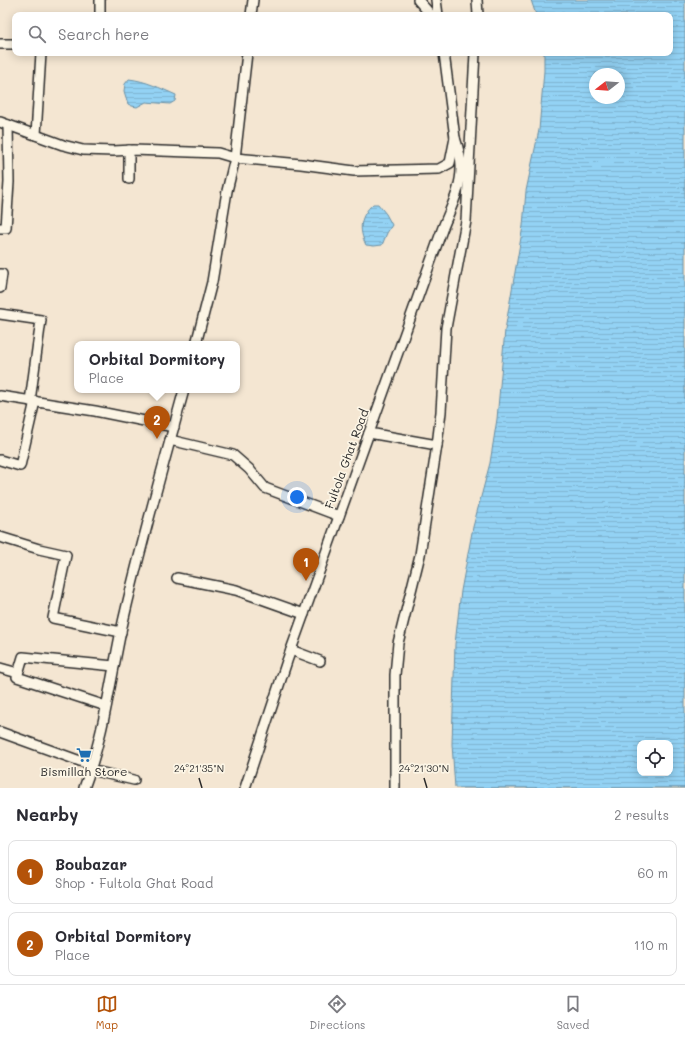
<!DOCTYPE html>
<html lang="en">
<head>
<meta charset="utf-8">
<style>
	body { margin:0; font-family:Mali,sans-serif; background:#f2f2f3; color:#2b2b33 }
	.controls { position:absolute; right:12px; bottom:12px; display:grid; overflow:hidden; border-radius:8px; box-shadow:0 2px 10px #0003 }
	.controls button { width:36px; height:36px; display:grid; place-items:center; padding:0; border:0; border-bottom:1px solid #e1e1e2; background:#fff; color:#2b2b33; font:20px sans-serif }
	.compass { position:absolute; left:589px; top:68px; width:36px; height:36px; border-radius:50%; background:#fff; box-shadow:0 2px 10px #0003; rotate:253deg }
	.you { position:absolute; left:297px; top:497px; width:14px; height:14px; margin:-10px; border:3px solid #fff; border-radius:50%; background:#1a73e8; box-shadow:0 0 0 6px #1a73e833 }
	.badge { display:grid; place-items:center; width:26px; height:26px; border-radius:50%; background:#b45309; color:#fff; font-size:13px; font-weight:700 }
	.pin { position:absolute; translate:-50% -33px; filter:drop-shadow(0 1px 2px #0008) }
	.pin::after { content:''; position:absolute; top:21px; width:14px; height:12px; background:inherit; clip-path:polygon(0 0,100% 0,50% 100%) }
	.popup { position:absolute; left:74px; top:341px; width:166px; height:52px; box-sizing:border-box; display:grid; place-content:center; border-radius:8px; background:#fff; filter:drop-shadow(0 1px 3px #0005); font-size:13px; white-space:nowrap; color:#7c7c81 }
	.popup b { font-size:15px; color:#2b2b33 }
	.popup::after { content:''; position:absolute; left:50%; top:100%; margin-left:-8px; border:8px solid transparent; border-top-color:#fff }
	.list { margin:0; padding:0; list-style:none }
	h2 { display:flex; justify-content:space-between; align-items:center; height:52px; margin:0; padding:0 16px; font-size:17px }
	h2 small { font-size:13px; font-weight:400; color:#7c7c81 }
	.list li { display:grid; grid-template-columns:26px 1fr auto; gap:12px; align-items:center; box-sizing:border-box; height:64px; margin:0 8px 8px; padding:0 8px; border:1px solid #e1e1e2; border-radius:8px }
	.list b { display:block; font-size:15px; white-space:nowrap }
	.list p { margin:0; font-size:13px; white-space:nowrap; color:#7c7c81 }
	.list em { font-size:13px; font-style:normal; color:#7c7c81 }
	.icon { flex:none; width:22px; height:22px; fill:none; stroke:currentColor; stroke-width:2; stroke-linecap:round; stroke-linejoin:round }
	.map { position:relative; flex:none; width:685px; height:788px; overflow:hidden }
	.search { position:absolute; background:#fff; box-shadow:0 2px 10px #0003; left:12px; right:12px; top:12px; height:44px; display:flex; align-items:center; gap:10px; box-sizing:border-box; padding:0 14px; border-radius:8px; color:#7c7c81; font-size:15px }
	.sheet { height:196px; background:#fff }
	nav { display:flex; justify-content:space-around; align-items:center; box-sizing:border-box; height:56px; border-top:1px solid #e1e1e2; background:#fff; font-size:11px; color:#7c7c81 }
	nav a { display:grid; justify-items:center; gap:2px }
	nav .on { color:#b45309 }
	.map>svg:first-child { display:block }
	.water { fill:url(#water-rules); stroke:#698fa4; fill-rule:evenodd }
	.lines { fill:none; stroke-linecap:round; stroke-linejoin:round }
	.minor-casing { stroke:#2b2b2b; stroke-width:12 }
	.minor { stroke:#fcf5e5; stroke-width:9 }
	.ticks { fill:none; stroke:#2b2b2b; stroke-width:1.5 }
	.labels { text-anchor:middle; stroke-width:3.5; stroke-linejoin:round; paint-order:stroke }
	.street-label { font-size:12px; fill:#2b2b2b; stroke:#fcf5e5 }
	.poi-label { font-size:12px; fill:#2b2b2b; stroke:#fcf5e5 }
	.ticks-label { font-size:10px; text-anchor:middle; fill:#2b2b2b; stroke:#fcf5e5; stroke-width:3.5; stroke-linejoin:round; paint-order:stroke }
</style>
</head>
<body>
<div class="map">
<svg width="685" height="788" viewBox="0 0 685 788">
	<defs>
		<pattern id="water-rules" width="6" height="5" patternUnits="userSpaceOnUse"><rect width="6" height="5" fill="#93d2f4"/><path d="M0 2.5h6" fill="none" stroke="#7fb4d1"/></pattern>
	</defs>
	<rect width="100%" height="100%" fill="#f4e6d2"/>
	<filter id="ink" filterUnits="userSpaceOnUse"><feTurbulence type="fractalNoise" baseFrequency=".025" numOctaves="2"/><feDisplacementMap in="SourceGraphic" scale="8" xChannelSelector="R" yChannelSelector="G"/><feConvolveMatrix kernelMatrix="1 2 1 2 8 2 1 2 1" color-interpolation-filters="sRGB"/></filter>
	<g filter="url(#ink)">
		<!-- water -->
		<g class="water">
			<path d="M531 0H685V788H455L452 744 455 644 461 591 473 527 490 463 497 419 505 330 523 226 526 191 539 130 544 71V53H670V15H536ZM595 74H619V98H595ZM640 743H670V773H640Z"/>
			<path d="M129 79C146 81 160 88 176 95L175 101 170 104 146 102 137 107 132 106 128 104 124 91 125 84Z"/>
			<path d="M373 204H378L386 214 392 225 387 233 382 245 374 246 366 245C358 229 360 216 373 204Z"/>
		</g>
		<g class="lines">
			<defs>
				<g id="minor">
					<polyline points="418,0 431,15"/>
					<polyline points="436,0 438,15"/>
					<polyline points="477,0 478,15"/>
					<polyline points="100,15 100,0"/>
					<polyline points="251,15 253,0"/>
					<polyline points="0,44 15,44"/>
					<polyline points="0,122 63,145 83,150 113,151 133,150 218,153 235,158 301,164 354,171 439,169 450,163 455,138 444,53"/>
					<polyline points="36,135 41,53"/>
					<polyline points="129,150 129,179"/>
					<polyline points="0,228 6,228 9,182 8,125"/>
					<polyline points="0,274 2,274 0,288"/>
					<polyline points="0,314 41,320 30,401"/>
					<polyline points="196,344 212,282 227,191 235,158 247,53"/>
					<polyline points="0,396 95,411 174,427"/>
					<polyline points="369,433 437,445 420,555 398,643 395,675 395,788"/>
					<polyline points="170,440 233,455 249,469 265,488 339,516"/>
					<polyline points="437,445 441,412 446,328 466,221 475,53"/>
					<polyline points="0,460 20,466 35,401"/>
					<polyline points="0,537 39,549 66,555 53,618 121,632"/>
					<polyline points="177,578 236,590 304,614"/>
					<polyline points="291,650 320,661"/>
					<polyline points="0,668 18,673"/>
					<polyline points="106,706 17,677 23,657 114,666"/>
					<polyline points="0,732 91,765"/>
					<polyline points="90,770 134,780"/>
					<path d="M84 788C103 738 110 684 121 631 139 550 162 470 184 390"/>
					<path d="M245 788 287 661 442 230C450 209 462 188 461 165 461 156 458 147 455 138"/>
				</g>
			</defs>
			<!-- minor casing -->
			<use href="#minor" class="minor-casing"/>
			<!-- minor -->
			<use href="#minor" class="minor"/>
		</g>
	</g>
	<!-- ticks -->
	<path class="ticks" d="M199 778 202 788M424 778 427 788"/>
	<!-- icons -->
	<defs>
		<symbol id="supermarket-bare" viewBox="-9 -9 18 18"><path d="M-6-5.5h2.5l.6 2H6L4.5 2H-2.5L-4.4-4H-6ZM-1.5 3.2a1.3 1.3 0 1 0 .1 0ZM3 3.2a1.3 1.3 0 1 0 .1 0Z" fill="#1f6fb2" stroke="#fcf5e5" stroke-width="2.5" paint-order="stroke"/></symbol>
	</defs>
	<g fill-rule="evenodd">
		<use href="#supermarket-bare" x="73" y="744" width="22" height="22"/>
	</g>
	<g class="labels">
		<!-- street labels -->
		<g class="street-label">
			<text transform="translate(347 459) rotate(-70)" y="4">Fultola Ghat Road</text>
		</g>
		<!-- poi labels -->
		<g class="poi-label">
			<text x="84" y="776">Bismillah Store</text>
		</g>
	</g>
	<g class="ticks-label">
		<text x="199" y="772">24°21'35"N</text>
		<text x="424" y="772">24°21'30"N</text>
	</g>
</svg>
<div class="controls">
<button><svg class="icon" aria-label="locate" viewBox="0 0 24 24"><circle cx="12" cy="12" r="6"/><path d="M12 2v4M12 18v4M2 12h4M18 12h4"/></svg></button>
</div>
<svg class="compass" viewBox="-18 -18 36 36"><path d="M0-13l5 13h-10z" fill="#e53935"/><path d="M0 13l5-13h-10z" fill="#7c7c81"/></svg>
<div class="you"></div>
<div class="pin badge" style="left:306px;top:581px">1</div>
<div class="pin badge" style="left:157px;top:439px">2</div>
<div class="popup"><b>Orbital Dormitory</b>Place</div>
<div class="search"><svg class="icon" aria-label="search" viewBox="0 0 24 24"><circle cx="10" cy="10" r="6"/><path d="M15 15l6 6"/></svg>Search here</div>
</div>
<section class="sheet">
<h2>Nearby<small>2 results</small></h2>
<ul class="list">
<li><span class="badge">1</span><div><b>Boubazar</b><p>Shop · Fultola Ghat Road</p></div><em>60 m</em></li>
<li><span class="badge">2</span><div><b>Orbital Dormitory</b><p>Place</p></div><em>110 m</em></li>
</ul>
</section>
<nav>
<a class="on"><svg class="icon" aria-label="map" viewBox="0 0 24 24"><path d="M3 6l6-2 6 2 6-2v14l-6 2-6-2-6 2zM9 4v14M15 6v14"/></svg>Map</a>
<a><svg class="icon" aria-label="directions" viewBox="0 0 24 24"><path d="M12 3l9 9-9 9-9-9zM9 14v-3h6M13 9l2 2-2 2"/></svg>Directions</a>
<a><svg class="icon" aria-label="saved" viewBox="0 0 24 24"><path d="M7 4h10v16l-5-4-5 4z"/></svg>Saved</a>
</nav>
</body>
</html>
